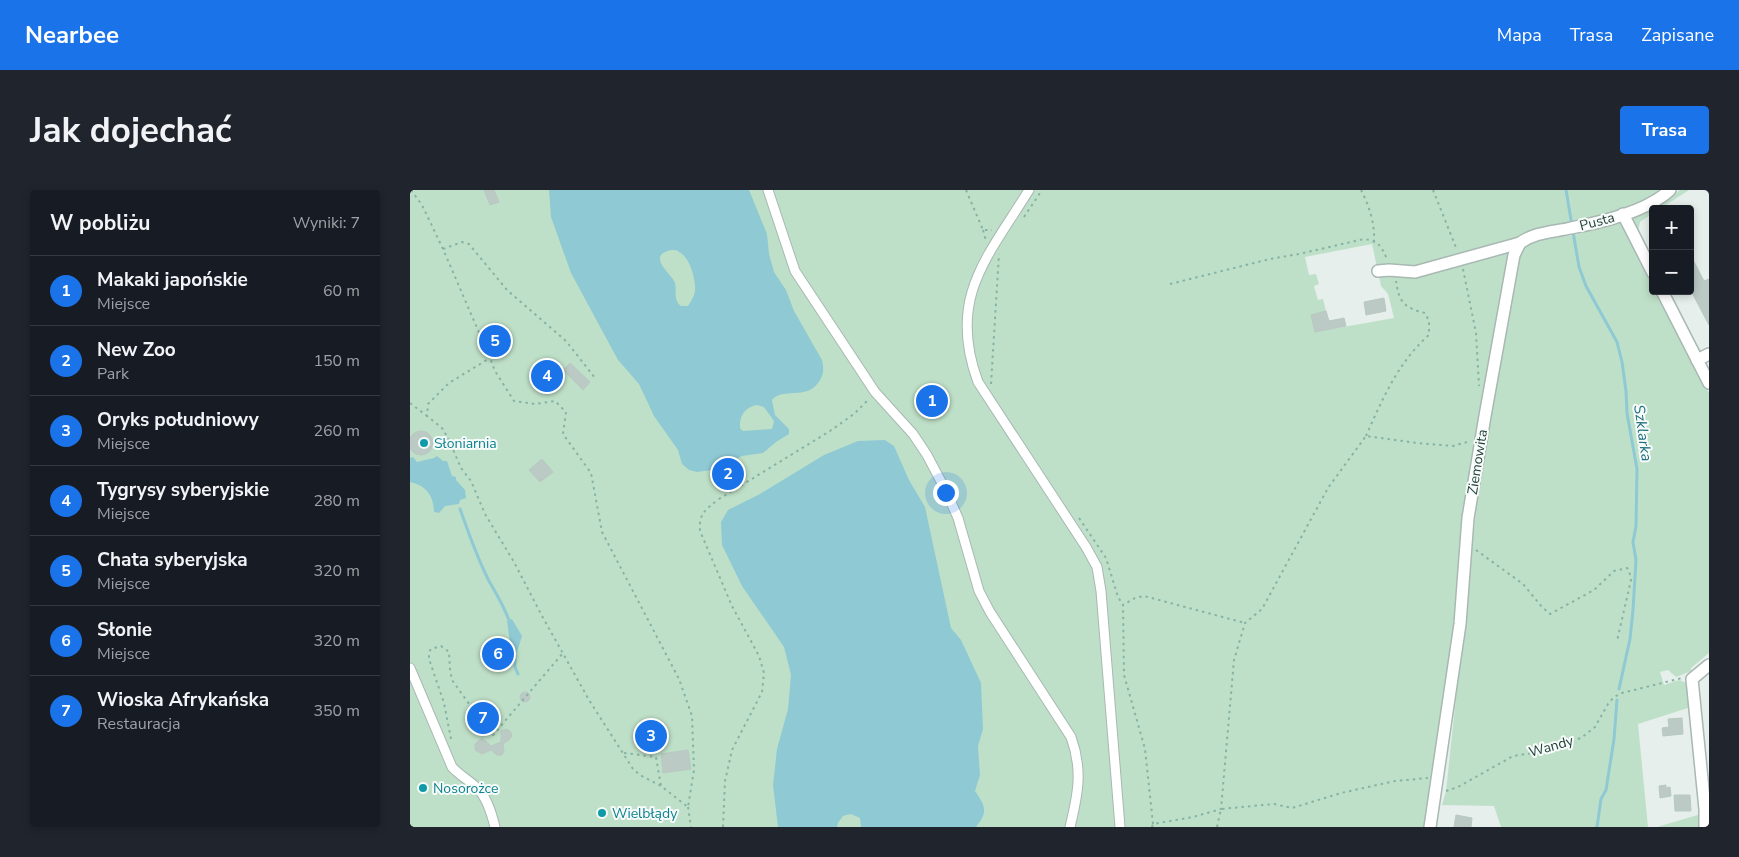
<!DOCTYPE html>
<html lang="pl">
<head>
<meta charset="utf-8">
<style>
	body { margin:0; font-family:"Nunito Sans",sans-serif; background:#20242c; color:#f1f3f6 }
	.controls { position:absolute; right:15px; top:15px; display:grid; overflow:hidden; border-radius:5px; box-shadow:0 2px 8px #0003 }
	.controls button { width:45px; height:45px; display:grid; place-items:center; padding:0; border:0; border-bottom:1px solid #363941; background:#171b24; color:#f1f3f6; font:25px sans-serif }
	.you { position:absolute; left:535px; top:302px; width:18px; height:18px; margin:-12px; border:4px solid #fff; border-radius:50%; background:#1a73e8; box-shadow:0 0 0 8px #1a73e833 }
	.badge { display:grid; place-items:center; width:32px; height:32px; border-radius:50%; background:#1a73e8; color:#fff; font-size:16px; font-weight:700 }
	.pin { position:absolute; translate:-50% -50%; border:2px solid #fff; box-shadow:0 1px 5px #0006 }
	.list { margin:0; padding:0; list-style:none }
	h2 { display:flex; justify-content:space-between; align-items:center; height:65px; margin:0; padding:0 20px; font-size:21px }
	h2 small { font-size:16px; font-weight:400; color:#9ea1a6 }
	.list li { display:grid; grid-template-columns:32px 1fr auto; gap:15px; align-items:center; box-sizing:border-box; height:70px; padding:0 20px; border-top:1px solid #363941 }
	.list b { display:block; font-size:19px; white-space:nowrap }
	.list p { margin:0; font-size:16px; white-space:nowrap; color:#9ea1a6 }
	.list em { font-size:16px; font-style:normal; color:#9ea1a6 }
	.map { position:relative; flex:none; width:1299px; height:637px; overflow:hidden; border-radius:5px }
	header { display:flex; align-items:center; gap:30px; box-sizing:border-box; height:70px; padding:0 25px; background:#1a73e8; color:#fff }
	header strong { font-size:24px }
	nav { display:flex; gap:28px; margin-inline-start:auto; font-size:18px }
	.intro { display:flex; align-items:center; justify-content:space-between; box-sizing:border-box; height:120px; padding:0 30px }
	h1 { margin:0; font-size:35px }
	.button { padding:12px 22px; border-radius:5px; background:#1a73e8; color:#fff; font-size:18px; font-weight:700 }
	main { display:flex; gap:30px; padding:0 30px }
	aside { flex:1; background:#171b24; border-radius:5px; box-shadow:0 2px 8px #0003 }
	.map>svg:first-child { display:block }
	.green { fill:#bfe0c8; fill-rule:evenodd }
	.water { fill:#8ec9d4; fill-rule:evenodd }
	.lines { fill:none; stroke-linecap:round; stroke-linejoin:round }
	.stream { stroke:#8ec9d4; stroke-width:3 }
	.building { fill:#bbcac4; stroke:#b8c9c2 }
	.pedestrian-casing { stroke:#a8b8b2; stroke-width:11 }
	.minor-casing { stroke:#a8b8b2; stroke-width:14 }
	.path { stroke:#86b3a5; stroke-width:2; stroke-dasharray:2.5 4; stroke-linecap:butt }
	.pedestrian { stroke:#fff; stroke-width:9 }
	.minor { stroke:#fff; stroke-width:11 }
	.culture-dot { fill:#0f9aa8; stroke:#f7fbf9; stroke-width:2 }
	.labels { text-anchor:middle; stroke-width:4; stroke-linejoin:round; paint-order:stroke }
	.street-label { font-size:14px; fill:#24423a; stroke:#f7fbf9 }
	.culture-label { font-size:14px; fill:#0d838f; stroke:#f7fbf9; text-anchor:start }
	.water-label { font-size:15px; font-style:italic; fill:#1c6f80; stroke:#f7fbf9 }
</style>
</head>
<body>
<header>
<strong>Nearbee</strong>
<nav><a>Mapa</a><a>Trasa</a><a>Zapisane</a></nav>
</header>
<div class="intro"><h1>Jak dojechać</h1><a class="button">Trasa</a></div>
<main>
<aside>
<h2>W pobliżu<small>Wyniki: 7</small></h2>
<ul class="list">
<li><span class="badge">1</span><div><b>Makaki japońskie</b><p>Miejsce</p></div><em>60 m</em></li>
<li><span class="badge">2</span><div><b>New Zoo</b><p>Park</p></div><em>150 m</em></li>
<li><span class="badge">3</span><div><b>Oryks południowy</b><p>Miejsce</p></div><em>260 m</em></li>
<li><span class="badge">4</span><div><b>Tygrysy syberyjskie</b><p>Miejsce</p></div><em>280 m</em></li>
<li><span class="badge">5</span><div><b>Chata syberyjska</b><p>Miejsce</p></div><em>320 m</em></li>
<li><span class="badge">6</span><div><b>Słonie</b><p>Miejsce</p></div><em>320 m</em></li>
<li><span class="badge">7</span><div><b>Wioska Afrykańska</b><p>Restauracja</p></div><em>350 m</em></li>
</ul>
</aside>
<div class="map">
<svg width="1299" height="637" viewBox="0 0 1299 637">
	<rect width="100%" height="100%" fill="#e6efeb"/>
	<!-- green -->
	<g class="green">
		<path d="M0 0H1254L1228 14 1205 23 1108 51 1046 435 1018 637H0ZM962 54 971 96 978 104 984 128 905 142 901 125 916 121 913 109 908 110 904 96 909 94 906 84 899 85 895 67Z"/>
		<polygon points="1270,0 1279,0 1250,19 1243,19 1243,23 1230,32 1228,42 1222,30 1223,26 1247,16"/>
		<polygon points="1210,32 1243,95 1243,101 1246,101 1299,203 1299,463 1281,478 1281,481 1266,487 1258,480 1250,482 1254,495 1269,490 1277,493 1281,517 1228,534 1238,637 1091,637 1084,616 1032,615 1036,601 1073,256 1107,73 1113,58 1127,50 1164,45"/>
		<polygon points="1291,624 1291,637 1247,637"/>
	</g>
	<!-- water -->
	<g class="water">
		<path d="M139 0H339L357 44 359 64 364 82 376 100 384 121 412 170C414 179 414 185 408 193 396 210 373 197 362 210L365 225 379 239V244L366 252 353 263 332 266 313 276 302 280 287 282 279 280 272 274 268 260 244 226 229 194 208 170 161 83 141 27ZM262 60C264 60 267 60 269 62 280 67 286 90 285 101 284 107 281 111 278 116H271C263 110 267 102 265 93 263 85 234 65 262 60ZM347 215 354 217 364 231 362 239 333 241 330 238C329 226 335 217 347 215Z"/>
		<path d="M475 250 484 256 499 290 515 317 541 438 551 450 571 493 573 539 568 556 570 585 565 601C576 617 578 622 566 637H451L450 628 441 624 433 626 428 633 427 637H368L363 595 367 559 378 519 381 485 374 457 332 396 312 355 311 332 318 320 350 304 414 265 448 251Z"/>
		<path d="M27 266 33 271H37L42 286 46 287V290L55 300 56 308 50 310 49 314 35 316 29 323 24 322C24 306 16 295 0 292V268L3 267 7 272 24 268Z"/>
		<polygon points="102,429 112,446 107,462 101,460 97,431"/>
	</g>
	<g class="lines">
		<!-- stream -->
		<g class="stream">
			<polyline points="1156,0 1169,77 1176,96 1207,152 1212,172 1216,201 1217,223 1227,279 1226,336 1223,352 1226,370 1223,420 1220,449 1209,499"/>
			<path d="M50 319C59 344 67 368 79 391 87 405 95 418 100 433"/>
			<polyline points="105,458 105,477 108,484"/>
			<polyline points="1187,637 1191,609 1196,600 1204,549 1207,510"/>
		</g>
	</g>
	<!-- building -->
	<g class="building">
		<polygon points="74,0 84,0 89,12 80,15"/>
		<polygon points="1280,64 1294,91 1299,89 1299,135 1280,99"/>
		<polygon points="974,108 976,121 956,125 954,112"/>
		<polygon points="916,121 919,131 934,128 936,136 905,142 901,125"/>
		<polygon points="88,140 93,157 82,161 77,144"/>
		<polygon points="160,173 180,192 173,200 153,180"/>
		<circle cx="11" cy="253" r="12"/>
		<polygon points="132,269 143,282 130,292 119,280"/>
		<circle cx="115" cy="507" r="5"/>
		<circle cx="73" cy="527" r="13"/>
		<polygon points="1272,528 1273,544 1253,546 1252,538 1259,537 1258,529"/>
		<polygon points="96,539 100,541 102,545 100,549 93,554 94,561 92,565 87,565 81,560 72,564 65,560 65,554 72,548 77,552 81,556 91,552 91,541"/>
		<polygon points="278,560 281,579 253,583 251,564"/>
		<polygon points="1256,595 1256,598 1260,597 1261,606 1250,608 1249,596"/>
		<polygon points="1264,605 1280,605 1281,621 1265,621"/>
		<polygon points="1046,625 1062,628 1061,637 1044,637"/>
	</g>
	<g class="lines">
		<defs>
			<g id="pedestrian">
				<path d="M358 0 385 81 465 202 503 244 517 265 536 301 548 328 569 401 580 422 661 547C673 580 668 604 660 637"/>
				<path d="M619 0C577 68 537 108 568 192L676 357 687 377 691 401 710 637"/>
				<path d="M0 478 42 577C50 586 61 591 69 600 78 610 82 625 85 637"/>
			</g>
			<g id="minor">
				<polyline points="1213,24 1243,83"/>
				<path d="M968 81 979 80 1005 82 1110 53C1125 42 1143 42 1161 38 1192 32 1236 22 1260 0"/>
				<polyline points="1252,101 1299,193"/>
				<polyline points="1287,170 1299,164"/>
				<polyline points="1020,637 1050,434 1058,328 1075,226 1104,65 1110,53"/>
				<polyline points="1295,637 1295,619 1282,489 1299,475"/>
			</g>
		</defs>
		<!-- pedestrian casing -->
		<use href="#pedestrian" class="pedestrian-casing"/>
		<!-- minor casing -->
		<use href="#minor" class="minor-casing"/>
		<!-- path -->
		<g class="path">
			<polyline points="1,0 12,15 33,59 80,168 85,181 104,211 125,214 145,211 156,222 153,244 181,283 192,342 269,489 282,526 284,580 278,617 251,596 230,585 223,579 179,510 132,426 104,372 75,324 61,291 51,278 38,248 32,238 17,226 18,214 39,193 80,168"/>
			<polyline points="556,0 573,40 582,40"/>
			<path d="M951 0C959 15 965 34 964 51"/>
			<polyline points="1023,0 1047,60"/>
			<polyline points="614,27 632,0"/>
			<polyline points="573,40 576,51"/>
			<polyline points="33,59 52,52 59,54 97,100 156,151 185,188"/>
			<polyline points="1053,79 1066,143 1069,196"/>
			<path d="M760 94 860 69 889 64 954 49C969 51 971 56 977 69"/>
			<polyline points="581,194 589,64"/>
			<polyline points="0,213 17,226"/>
			<path d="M956 246C972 210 988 172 1019 145V131L1015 123C994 118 989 112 986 91"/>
			<polyline points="29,253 38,248"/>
			<polyline points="669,328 696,368 708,407 713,415"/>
			<polyline points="1066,360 1113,394 1132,417 1140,424 1184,400 1204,381 1217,378 1219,380 1221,390 1207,451"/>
			<circle cx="73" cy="526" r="14"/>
			<polyline points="78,540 83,545 153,463"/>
			<polyline points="41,549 34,513 19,469 19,462 21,459 31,456 39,462 40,480 42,490 62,518"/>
			<polyline points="214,563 246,567 251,596"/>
			<polyline points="1036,601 1048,597 1103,566 1123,563 1171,548 1185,537 1198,514 1204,507 1212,503 1272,488"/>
			<polyline points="278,617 281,637"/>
			<polyline points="743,634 735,559 714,485 713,415 725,408 734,406 835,433"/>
			<path d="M313 637 315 591 322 560 352 502 354 483 349 466 322 416 290 341C289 323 295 320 309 309L420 241 444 224 459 209"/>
			<polyline points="742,637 743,634 783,627 811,619 824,470 835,433 852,419 918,298 956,246 1007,253 1043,256 1061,251"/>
			<polyline points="807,637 811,619 864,614 882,618 931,603 985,591 1018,588"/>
		</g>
		<!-- pedestrian -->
		<use href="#pedestrian" class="pedestrian"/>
		<!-- minor -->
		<use href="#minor" class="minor"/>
	</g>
	<!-- markers -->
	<g class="culture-dot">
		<circle cx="14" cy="253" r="5"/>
		<circle cx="13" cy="598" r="5"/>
		<circle cx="192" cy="623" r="5"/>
	</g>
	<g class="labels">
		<!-- street labels -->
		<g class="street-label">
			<text transform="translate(1187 31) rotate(-15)" y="5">Pusta</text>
			<text transform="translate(1067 272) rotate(-81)" y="5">Ziemowita</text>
			<text transform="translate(1141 556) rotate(-16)" y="5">Wandy</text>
		</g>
		<!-- culture labels -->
		<g class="culture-label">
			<text x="24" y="258">Słoniarnia</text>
			<text x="23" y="603">Nosorożce</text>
			<text x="202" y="628">Wielbłądy</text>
		</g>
		<!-- water labels -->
		<g class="water-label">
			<text transform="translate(1233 243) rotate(82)" y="5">Szklarka</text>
		</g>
	</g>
</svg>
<div class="controls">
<button>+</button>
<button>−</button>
</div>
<div class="you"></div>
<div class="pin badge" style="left:522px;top:211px">1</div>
<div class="pin badge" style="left:318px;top:284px">2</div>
<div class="pin badge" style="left:241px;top:546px">3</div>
<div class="pin badge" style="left:137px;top:186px">4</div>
<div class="pin badge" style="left:85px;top:151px">5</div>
<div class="pin badge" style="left:88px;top:464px">6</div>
<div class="pin badge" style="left:73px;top:528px">7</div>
</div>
</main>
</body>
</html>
